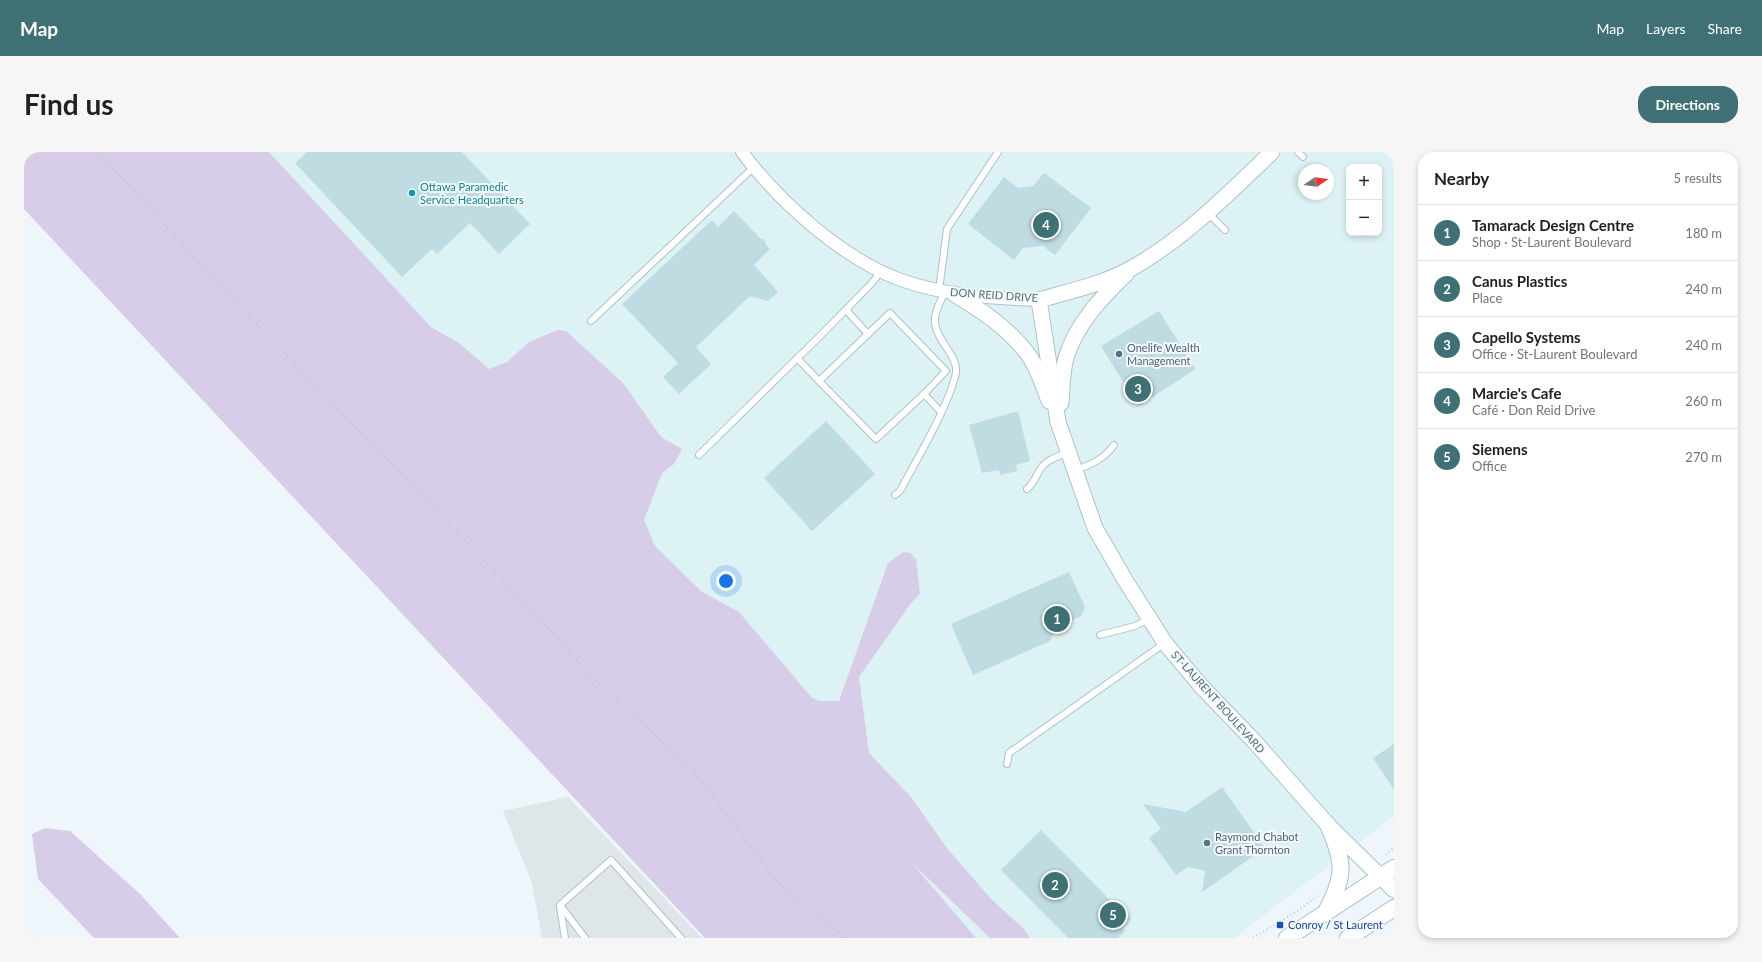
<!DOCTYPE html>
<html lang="en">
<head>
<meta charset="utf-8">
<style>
	body { margin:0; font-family:Lato,sans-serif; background:#f6f6f6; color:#202124 }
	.controls { position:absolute; right:12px; top:12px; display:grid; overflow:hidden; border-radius:8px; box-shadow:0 2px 6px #0003 }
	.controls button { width:36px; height:36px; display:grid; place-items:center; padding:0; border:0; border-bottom:1px solid #e0e0e0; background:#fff; color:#202124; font:20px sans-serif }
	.compass { position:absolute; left:1274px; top:12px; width:36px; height:36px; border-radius:50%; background:#fff; box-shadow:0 2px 6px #0003; rotate:77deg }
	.you { position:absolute; left:702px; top:429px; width:14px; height:14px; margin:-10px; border:3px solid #fff; border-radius:50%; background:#1a73e8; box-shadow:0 0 0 6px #1a73e833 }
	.badge { display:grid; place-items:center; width:26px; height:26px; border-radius:50%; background:#3e7074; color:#fff; font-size:13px; font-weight:700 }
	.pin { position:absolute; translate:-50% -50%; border:2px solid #fff; box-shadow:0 1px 4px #0006 }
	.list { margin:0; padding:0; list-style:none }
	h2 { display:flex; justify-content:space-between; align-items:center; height:52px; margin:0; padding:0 16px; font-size:17px }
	h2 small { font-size:13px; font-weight:400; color:#757577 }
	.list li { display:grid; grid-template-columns:26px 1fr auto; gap:12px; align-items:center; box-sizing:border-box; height:56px; padding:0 16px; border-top:1px solid #e0e0e0 }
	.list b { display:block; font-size:15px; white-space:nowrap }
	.list p { margin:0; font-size:13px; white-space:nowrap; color:#757577 }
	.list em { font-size:13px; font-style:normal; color:#757577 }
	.map { position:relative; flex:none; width:1370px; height:786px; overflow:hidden; border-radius:16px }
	header { display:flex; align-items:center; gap:24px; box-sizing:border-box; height:56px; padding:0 20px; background:#3e7074; color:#fff }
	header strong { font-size:19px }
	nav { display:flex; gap:22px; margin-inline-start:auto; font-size:14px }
	.intro { display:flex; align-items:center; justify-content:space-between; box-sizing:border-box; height:96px; padding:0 24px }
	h1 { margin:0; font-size:28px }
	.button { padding:10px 18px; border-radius:16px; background:#3e7074; color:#fff; font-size:14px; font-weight:700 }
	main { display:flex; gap:24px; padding:0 24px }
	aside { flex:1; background:#fff; border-radius:16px; box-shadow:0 2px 6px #0003 }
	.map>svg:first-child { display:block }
	.commercial { fill:#ddf2f5; fill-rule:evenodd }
	.industrial { fill:#dfe6e9 }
	.green { fill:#d8cde8 }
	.building { fill:#bfdce3 }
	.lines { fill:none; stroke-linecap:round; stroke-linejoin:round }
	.service-casing { stroke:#aec2c8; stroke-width:8 }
	.minor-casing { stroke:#aec2c8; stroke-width:14 }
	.tertiary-casing { stroke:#aec2c8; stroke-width:17 }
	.secondary-casing { stroke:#abc1c9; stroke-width:18 }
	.path { stroke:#abcbd3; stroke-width:2; stroke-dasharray:1 3; stroke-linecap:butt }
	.service { stroke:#fff; stroke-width:6 }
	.minor { stroke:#fff; stroke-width:12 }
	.tertiary { stroke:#fff; stroke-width:15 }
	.secondary { stroke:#fff; stroke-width:16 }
	.culture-dot { fill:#0f9aa8; stroke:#f4fafe; stroke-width:1.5 }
	.service-dot { fill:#5c6f8a; stroke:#f4fafe; stroke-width:1.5 }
	.transit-dot { fill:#1a4fb4; stroke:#f4fafe; stroke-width:1.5 }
	.labels { text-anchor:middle; stroke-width:4; stroke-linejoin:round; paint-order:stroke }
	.culture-label { font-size:11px; fill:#0d838f; stroke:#f4fafe; text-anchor:start }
	.street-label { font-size:11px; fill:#526f75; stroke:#f4fafe }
	.service-label { font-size:11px; fill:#4e5e75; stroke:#f4fafe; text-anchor:start }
	.transit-label { font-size:11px; fill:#164399; stroke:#f4fafe; text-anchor:start }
</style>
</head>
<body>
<header>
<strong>Map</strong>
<nav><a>Map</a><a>Layers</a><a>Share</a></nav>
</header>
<div class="intro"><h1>Find us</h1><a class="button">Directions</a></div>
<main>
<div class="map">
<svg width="1370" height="786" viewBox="0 0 1370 786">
	<rect width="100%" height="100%" fill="#eef5fb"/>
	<!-- commercial -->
	<path class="commercial" d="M236 0H1370V664L1210 786H948ZM1325 15H1355V81H1325ZM1280 18H1304V42H1280Z"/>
	<!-- industrial -->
	<polygon class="industrial" points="544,645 678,786 518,786 508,731 479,659"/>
	<!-- green -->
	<g class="green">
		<polygon points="0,0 245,0 407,175 435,191 465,217 483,210 505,190 534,178 542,179 600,232 637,285 658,297 650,312 638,321 620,368 631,394 678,440 715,460 788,546 795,549 815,549 864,411 879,400 886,401 892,407 896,442 887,451 835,525 845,601 887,645 922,695 967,747 1000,777 1006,786 966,786 887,710 952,786 681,786 0,57"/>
		<polygon points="21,676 46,679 116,742 156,786 70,786 14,727 8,682"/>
	</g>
	<!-- building -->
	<g class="building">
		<polygon points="283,0 438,0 506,72 475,102 446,71 413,102 408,97 378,125 271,11"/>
		<polygon points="1020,21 1067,56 1031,103 1019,94 999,96 990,108 944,72 980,25 994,36 1009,34"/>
		<polygon points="710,59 736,86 741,88 742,93 746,97 730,113 754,140 744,149 726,144 672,195 687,212 655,242 639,225 654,211 598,152 688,68 694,75"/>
		<polygon points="1135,159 1171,216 1170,218 1155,228 1114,254 1077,194"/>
		<polygon points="991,260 994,260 995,263 1006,309 992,313 993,319 976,323 975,318 958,321 945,273"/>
		<polygon points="802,269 851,322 788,379 740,326"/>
		<polygon points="1045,420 1061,455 1057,464 1032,476 1026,489 949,523 927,472"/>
		<polygon points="1370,592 1370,638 1349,606"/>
		<polygon points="1198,635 1241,696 1178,740 1181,719 1164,715 1152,723 1125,686 1137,677 1119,652 1162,660"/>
		<polygon points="1017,678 1088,750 1090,748 1107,766 1099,777 1101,779 1094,786 1044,786 977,718"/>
	</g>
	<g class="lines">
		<defs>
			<g id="service">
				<polyline points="1274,0 1279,5"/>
				<polyline points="1183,60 1201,78"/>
				<polyline points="915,138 923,77 974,0"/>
				<polyline points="822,158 844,182"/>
				<polygon points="866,161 922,219 900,242 852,287 795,229"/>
				<polyline points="567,169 730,15"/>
				<polyline points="773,206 795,229"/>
				<polyline points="900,242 917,260"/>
				<polyline points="675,303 797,183 848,131 857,119"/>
				<path d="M1051 318C1067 313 1080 307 1090 293"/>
				<path d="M1003 337C1011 330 1012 323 1017 316 1023 307 1036 304 1045 300"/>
				<path d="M871 343 876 339C894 305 915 271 928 235 929 229 933 223 932 217 932 210 928 204 924 198 907 173 907 167 921 140"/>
				<polyline points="1076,483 1111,474 1125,467"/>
				<polyline points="983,612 985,601 1141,491"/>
				<polyline points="536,753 587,708 657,786"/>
				<polyline points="536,753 561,786"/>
				<polyline points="536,755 541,786"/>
			</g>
			<path id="minor" d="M718 0C755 50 819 107 877 128 921 144 969 146 1015 148"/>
			<g id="tertiary">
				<path d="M1248 0C1204 42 1161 86 1108 116 1080 132 1046 139 1015 148L1034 270 1071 376 1101 428 1141 491 1177 534 1230 589 1304 673 1370 738"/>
				<path d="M930 142C957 158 983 175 1003 201 1013 214 1019 233 1025 249"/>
				<path d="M1037 251C1038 237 1038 220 1042 206 1052 172 1078 145 1102 122"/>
			</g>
			<g id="secondary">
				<path d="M1302 760C1321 725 1321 710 1304 673"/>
				<polyline points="1263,786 1370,716"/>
				<polyline points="1324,786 1370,756"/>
			</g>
		</defs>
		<!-- service casing -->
		<use href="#service" class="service-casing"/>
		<!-- minor casing -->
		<use href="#minor" class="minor-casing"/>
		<!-- tertiary casing -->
		<use href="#tertiary" class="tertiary-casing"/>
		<!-- secondary casing -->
		<use href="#secondary" class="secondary-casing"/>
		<!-- path -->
		<g class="path">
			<polyline points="71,0 99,27 218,157 500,450 567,524 670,619 757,734 822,786"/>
			<polyline points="1362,703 1370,695"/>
			<polyline points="1229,786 1276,757 1293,744"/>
		</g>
		<!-- service -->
		<use href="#service" class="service"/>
		<!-- minor -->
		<use href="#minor" class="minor"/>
		<!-- tertiary -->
		<use href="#tertiary" class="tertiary"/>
		<!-- secondary -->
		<use href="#secondary" class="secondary"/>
	</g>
	<!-- markers -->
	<circle class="culture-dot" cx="388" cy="41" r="4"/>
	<g class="service-dot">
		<circle cx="1095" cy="202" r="4"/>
		<circle cx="1183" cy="691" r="4"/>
	</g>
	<rect class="transit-dot" x="1252" y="769" width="8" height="8" rx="2"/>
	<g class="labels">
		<!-- culture labels -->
		<g class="culture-label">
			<text x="396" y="39">Ottawa Paramedic<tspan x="396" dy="13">Service Headquarters</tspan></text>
		</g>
		<!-- street labels -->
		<g class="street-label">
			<text transform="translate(970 143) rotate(4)" y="4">DON REID DRIVE</text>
			<text transform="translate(1194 550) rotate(48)" y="4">ST-LAURENT BOULEVARD</text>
		</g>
		<!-- service labels -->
		<g class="service-label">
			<text x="1103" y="200">Onelife Wealth<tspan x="1103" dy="13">Management</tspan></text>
			<text x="1191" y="689">Raymond Chabot<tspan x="1191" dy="13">Grant Thornton</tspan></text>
		</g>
		<!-- transit labels -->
		<g class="transit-label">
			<text x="1264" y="777">Conroy / St Laurent</text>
		</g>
	</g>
</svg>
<div class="controls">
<button>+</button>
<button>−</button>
</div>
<svg class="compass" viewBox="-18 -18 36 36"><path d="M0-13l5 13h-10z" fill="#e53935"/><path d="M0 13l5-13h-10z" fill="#757577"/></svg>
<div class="you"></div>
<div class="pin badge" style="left:1033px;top:467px">1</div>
<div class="pin badge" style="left:1031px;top:733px">2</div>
<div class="pin badge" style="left:1114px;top:237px">3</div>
<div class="pin badge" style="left:1022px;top:73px">4</div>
<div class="pin badge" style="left:1089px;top:763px">5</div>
</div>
<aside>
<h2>Nearby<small>5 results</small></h2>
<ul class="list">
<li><span class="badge">1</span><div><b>Tamarack Design Centre</b><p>Shop · St-Laurent Boulevard</p></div><em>180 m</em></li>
<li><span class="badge">2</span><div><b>Canus Plastics</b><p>Place</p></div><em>240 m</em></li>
<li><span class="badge">3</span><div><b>Capello Systems</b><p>Office · St-Laurent Boulevard</p></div><em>240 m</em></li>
<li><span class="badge">4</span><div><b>Marcie's Cafe</b><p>Café · Don Reid Drive</p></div><em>260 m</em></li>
<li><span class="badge">5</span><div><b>Siemens</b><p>Office</p></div><em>270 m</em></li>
</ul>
</aside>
</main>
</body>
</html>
